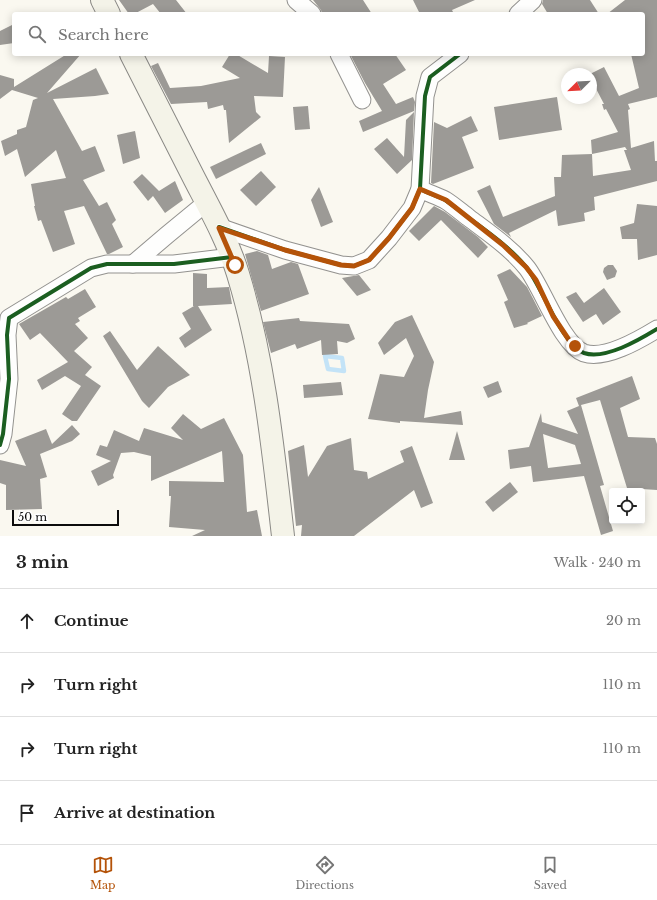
<!DOCTYPE html>
<html lang="en">
<head>
<meta charset="utf-8">
<style>
	body { margin:0; font-family:"Libre Baskerville",serif; background:#f2f2f2; color:#222 }
	.controls { position:absolute; right:12px; bottom:12px; display:grid; overflow:hidden; border-radius:4px; box-shadow:0 2px 10px #0003 }
	.controls button { width:36px; height:36px; display:grid; place-items:center; padding:0; border:0; border-bottom:1px solid #e0e0e0; background:#fff; color:#222; font:20px sans-serif }
	.compass { position:absolute; left:561px; top:68px; width:36px; height:36px; border-radius:50%; background:#fff; box-shadow:0 2px 10px #0003; rotate:246deg }
	.scale { position:absolute; left:12px; bottom:10px; width:107px; box-sizing:border-box; padding-left:4px; border:2px solid #0c0c0c; border-top:0; font-size:11px; line-height:14px; white-space:nowrap; color:#0c0c0c; -webkit-text-stroke:3px #fff; paint-order:stroke }
	.stop { position:absolute; width:12px; height:12px; margin:-9px; border:3px solid #b45309; border-radius:50%; background:#fff }
	.stop.end { background:#b45309; border-color:#fff; box-shadow:0 1px 4px #0008 }
	.list { margin:0; padding:0; list-style:none }
	h2 { display:flex; justify-content:space-between; align-items:center; height:52px; margin:0; padding:0 16px; font-size:17px }
	h2 small { font-size:13px; font-weight:400; color:#767676 }
	.list li { display:grid; grid-template-columns:26px 1fr auto; gap:12px; align-items:center; box-sizing:border-box; height:64px; padding:0 16px; border-top:1px solid #e0e0e0 }
	.list b { display:block; font-size:15px; white-space:nowrap }
	.list em { font-size:13px; font-style:normal; color:#767676 }
	.icon { flex:none; width:22px; height:22px; fill:none; stroke:currentColor; stroke-width:2; stroke-linecap:round; stroke-linejoin:round }
	.map { position:relative; flex:none; width:657px; height:536px; overflow:hidden }
	.search { position:absolute; background:#fff; box-shadow:0 2px 10px #0003; left:12px; right:12px; top:12px; height:44px; display:flex; align-items:center; gap:10px; box-sizing:border-box; padding:0 14px; border-radius:4px; color:#767676; font-size:15px }
	.sheet { height:308px; background:#fff }
	nav { display:flex; justify-content:space-around; align-items:center; box-sizing:border-box; height:56px; border-top:1px solid #e0e0e0; background:#fff; font-size:11px; color:#767676 }
	nav a { display:grid; justify-items:center; gap:2px }
	nav .on { color:#b45309 }
	.map>svg:first-child { display:block }
	.lines { fill:none; stroke-linecap:round; stroke-linejoin:round }
	.stream { stroke:#c3e3f7; stroke-width:4.5 }
	.building { fill:#9c9a96; fill-rule:evenodd }
	.street-casing { stroke:#93928f; stroke-width:19 }
	.secondary-casing { stroke:#8a8985; stroke-width:24 }
	.street { stroke:#fefefd; stroke-width:17 }
	.secondary { stroke:#f4f3e8; stroke-width:22 }
	.cycleway-casing { stroke:#fff; stroke-width:6 }
	.cycleway { stroke:#1b5e20; stroke-width:4 }
	.route { stroke:#b45309; stroke-width:5 }
</style>
</head>
<body>
<div class="map">
<svg width="657" height="536" viewBox="0 0 657 536">
	<rect width="100%" height="100%" fill="#faf8f0"/>
	<g class="lines">
		<!-- stream -->
		<polygon class="stream" points="325,356 342,358 344,371 328,369"/>
	</g>
	<!-- building -->
	<g class="building">
		<polygon points="119,0 176,0 187,14 161,14 153,4 134,14 129,14"/>
		<polygon points="313,0 363,0 372,14 322,14 321,10"/>
		<polygon points="413,0 475,0 452,10 454,14 420,14"/>
		<polygon points="543,0 590,0 599,14 548,14 542,4"/>
		<path d="M625 0H657V97L628 104 630 109 628 110 631 148 654 141 655 161H657V181L594 197 595 210 584 213 585 221 558 226 556 210 509 233 511 237 494 224 477 191 490 185 503 217 555 196 554 177H561L562 155 592 154 591 140 618 132 606 109 604 110 602 104H604L591 79V74H590L604 67 619 96 639 88 631 54H643V14H607ZM625 147 627 150H624L631 170 593 176 592 154Z"/>
		<polygon points="14,24 14,43 0,45 0,31"/>
		<polygon points="67,54 81,54 47,93 96,68 109,94 95,96 53,99 82,151 95,146 105,171 83,180 99,206 107,202 116,220 112,224 123,247 109,254 107,254 84,206 64,211 75,244 53,252 41,220 38,221 34,206 35,206 31,184 66,178 56,150 25,177 17,149 5,156 1,141 17,134 17,130 26,127 33,100 38,98 12,90 0,99 0,75 14,79 14,87"/>
		<polygon points="230,54 236,54 268,73 269,56 285,57 283,97 254,96 256,112 261,117 229,143 226,110 224,110 223,105 208,109 207,102 171,104 151,66 158,63 170,88 201,86 240,78 222,67"/>
		<polygon points="350,54 395,54 406,70 383,84 396,104 413,97 415,102 414,111 363,132 359,121 382,111 365,83"/>
		<polygon points="557,97 562,130 499,140 494,107"/>
		<polygon points="308,106 310,129 295,130 293,107"/>
		<polygon points="414,112 412,160 397,174 374,149 387,138 404,157 406,120"/>
		<polygon points="471,116 478,131 462,137 474,168 433,184 431,183 434,122 447,128"/>
		<polygon points="135,131 140,158 123,164 117,135"/>
		<polygon points="261,143 266,154 216,179 210,167"/>
		<polygon points="261,171 276,187 256,206 240,190"/>
		<polygon points="142,174 159,191 175,181 183,200 165,213 153,196 148,201 133,182"/>
		<polygon points="319,187 333,222 321,227 311,200"/>
		<polygon points="637,204 657,206 657,255 638,260 637,239 622,239 620,227 634,223"/>
		<polygon points="434,206 445,212 478,237 488,247 478,258 441,220 419,241 409,231"/>
		<polygon points="257,251 268,255 272,269 291,262 298,264 309,294 261,311 245,254"/>
		<polygon points="608,265 613,265 617,271 615,277 607,280 603,272 604,268"/>
		<polygon points="510,269 527,287 542,316 527,323 528,324 514,328 504,302 508,300 497,275"/>
		<polygon points="193,273 207,274 207,288 229,287 232,304 198,306 212,330 185,348 179,338 191,329 182,313 194,306 193,306"/>
		<polygon points="359,275 371,290 357,296 342,278"/>
		<polygon points="604,288 621,312 603,325 596,314 583,322 566,297 576,292 584,303"/>
		<polygon points="85,289 96,307 78,318 80,321 75,324 88,338 74,351 92,367 85,375 101,386 77,421 72,421 62,414 81,386 65,376 42,390 37,380 68,362 40,333 30,340 19,324 66,297 68,299"/>
		<polygon points="412,315 434,362 428,390 424,418 461,411 463,425 400,421 400,423 368,419 380,374 404,377 414,356 406,338 384,355 378,343 395,322"/>
		<polygon points="299,318 300,321 349,324 355,339 347,343 337,341 338,354 322,355 321,340 297,349 295,344 271,353 263,322"/>
		<polygon points="110,331 137,370 158,346 190,375 168,387 149,408 142,401 103,336"/>
		<path d="M632 376 640 399 620 408 628 437 655 438 657 444V490L627 488 600 400 581 405 604 485 600 486 613 531 601 535 584 476 533 482 531 466 510 469 508 450 529 447 541 413 542 422 578 434 567 411 579 406 576 398ZM543 434 575 445 581 464 548 468Z"/>
		<polygon points="498,381 502,392 488,398 483,387"/>
		<polygon points="341,382 343,395 304,398 303,385"/>
		<polygon points="183,414 201,429 224,418 243,455 247,512 257,510 262,536 192,536 205,530 169,527 171,496 169,496 169,481 224,482 222,451 151,481 151,456 134,452 121,453 113,475 114,478 98,486 91,471 111,461 96,455 100,445 107,447 114,430 139,441 144,428 183,440 171,428"/>
		<polygon points="72,425 80,434 72,441 40,454 47,477 40,479 42,509 6,510 6,485 0,483 0,460 26,466 15,441 46,429 52,444"/>
		<polygon points="457,431 465,460 449,460"/>
		<polygon points="351,438 354,470 367,472 368,479 404,462 400,451 412,446 433,503 421,508 414,490 354,536 301,536 302,525 296,526 288,451 304,445 308,477 327,446"/>
		<polygon points="510,482 518,492 493,512 485,502"/>
	</g>
	<g class="lines">
		<defs>
			<g id="street">
				<polyline points="296,0 312,14"/>
				<polyline points="518,14 533,0"/>
				<polyline points="339,54 362,100"/>
				<path d="M420 189C428 193 437 196 445 200 453 205 461 212 469 218 489 233 511 248 527 268 542 287 562 345 584 353 605 360 639 340 657 329"/>
				<polyline points="219,227 285,250 341,265 354,266 369,260 389,238 412,208 420,189 425,96 430,77 460,54"/>
				<polyline points="133,264 167,235 207,202"/>
				<polyline points="0,445 3,434 9,379 7,335 9,318 91,268 107,264 174,264 232,257"/>
			</g>
			<g id="secondary">
				<polyline points="102,0 109,14"/>
				<path d="M131 54C152 95 173 136 194 178 210 209 228 241 238 274 264 359 273 448 283 536"/>
			</g>
		</defs>
		<!-- street casing -->
		<use href="#street" class="street-casing"/>
		<!-- secondary casing -->
		<use href="#secondary" class="secondary-casing"/>
		<!-- street -->
		<use href="#street" class="street"/>
		<!-- secondary -->
		<use href="#secondary" class="secondary"/>
		<defs>
			<g id="cycleway">
				<path d="M420 189C428 193 437 196 445 200 453 205 461 212 469 218 489 233 511 248 527 268 542 287 562 345 584 353 605 360 639 340 657 329"/>
				<polyline points="219,227 285,250 341,265 354,266 369,260 389,238 412,208 420,189 425,96 430,77 460,54"/>
				<polyline points="0,445 3,434 9,379 7,335 9,318 91,268 107,264 174,264 232,257"/>
			</g>
		</defs>
		<!-- cycleway casing -->
		<use href="#cycleway" class="cycleway-casing"/>
		<!-- cycleway -->
		<use href="#cycleway" class="cycleway"/>
	</g>
	<g class="lines">
		<!-- route -->
		<polyline class="route" points="235,265 219,228 285,250 341,265 354,266 369,260 389,238 412,208 420,189 446,200 503,245 526,267 536,280 553,316 569,340 575,346"/>
	</g>
</svg>
<div class="controls">
<button><svg class="icon" aria-label="locate" viewBox="0 0 24 24"><circle cx="12" cy="12" r="6"/><path d="M12 2v4M12 18v4M2 12h4M18 12h4"/></svg></button>
</div>
<svg class="compass" viewBox="-18 -18 36 36"><path d="M0-13l5 13h-10z" fill="#e53935"/><path d="M0 13l5-13h-10z" fill="#767676"/></svg>
<div class="scale">50 m</div>
<div class="stop" style="left:235px;top:265px"></div>
<div class="stop end" style="left:575px;top:346px"></div>
<div class="search"><svg class="icon" aria-label="search" viewBox="0 0 24 24"><circle cx="10" cy="10" r="6"/><path d="M15 15l6 6"/></svg>Search here</div>
</div>
<section class="sheet">
<h2>3 min<small>Walk · 240 m</small></h2>
<ul class="list">
<li><svg class="icon" aria-label="ahead" viewBox="0 0 24 24"><path d="M12 20V5M6 11l6-6 6 6"/></svg><div><b>Continue</b></div><em>20 m</em></li>
<li><svg class="icon" aria-label="right" viewBox="0 0 24 24"><path d="M7 20v-9h11M14 6l5 5-5 5"/></svg><div><b>Turn right</b></div><em>110 m</em></li>
<li><svg class="icon" aria-label="right" viewBox="0 0 24 24"><path d="M7 20v-9h11M14 6l5 5-5 5"/></svg><div><b>Turn right</b></div><em>110 m</em></li>
<li><svg class="icon" aria-label="arrive" viewBox="0 0 24 24"><path d="M6 21V4h12l-3 4 3 4H6"/></svg><div><b>Arrive at destination</b></div></li>
</ul>
</section>
<nav>
<a class="on"><svg class="icon" aria-label="map" viewBox="0 0 24 24"><path d="M3 6l6-2 6 2 6-2v14l-6 2-6-2-6 2zM9 4v14M15 6v14"/></svg>Map</a>
<a><svg class="icon" aria-label="directions" viewBox="0 0 24 24"><path d="M12 3l9 9-9 9-9-9zM9 14v-3h6M13 9l2 2-2 2"/></svg>Directions</a>
<a><svg class="icon" aria-label="saved" viewBox="0 0 24 24"><path d="M7 4h10v16l-5-4-5 4z"/></svg>Saved</a>
</nav>
</body>
</html>
